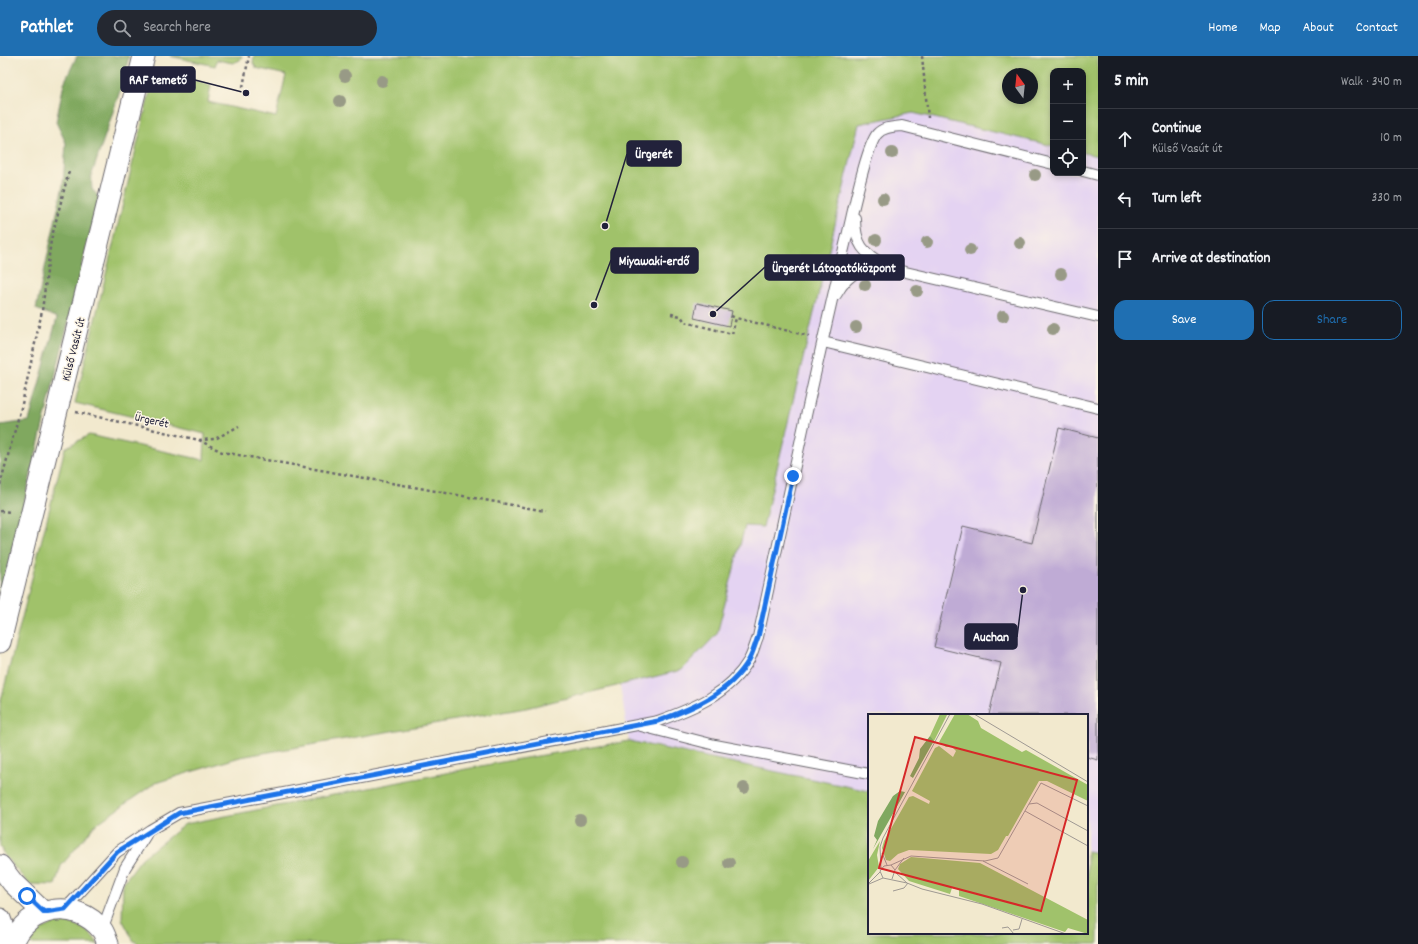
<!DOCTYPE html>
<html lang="en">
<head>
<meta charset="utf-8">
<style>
	body { margin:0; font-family:Dekko,sans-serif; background:#242831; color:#f1f3f6 }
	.controls { position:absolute; right:12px; top:12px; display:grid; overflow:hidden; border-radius:8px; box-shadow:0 2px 6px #0003 }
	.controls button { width:36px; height:36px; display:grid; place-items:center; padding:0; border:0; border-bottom:1px solid #363941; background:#171b24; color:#f1f3f6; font:20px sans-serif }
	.compass { position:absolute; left:1002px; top:12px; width:36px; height:36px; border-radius:50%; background:#171b24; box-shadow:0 2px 6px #0003; rotate:345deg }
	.stop { position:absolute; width:12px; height:12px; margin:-9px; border:3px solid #1a73e8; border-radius:50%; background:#fff }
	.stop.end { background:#1a73e8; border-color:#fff; box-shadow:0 1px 4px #0008 }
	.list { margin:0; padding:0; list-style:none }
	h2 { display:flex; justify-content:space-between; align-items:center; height:52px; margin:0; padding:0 16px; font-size:17px }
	h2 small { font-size:13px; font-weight:400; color:#9ea1a6 }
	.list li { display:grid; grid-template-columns:26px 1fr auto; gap:12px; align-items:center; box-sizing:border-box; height:60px; padding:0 16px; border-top:1px solid #363941 }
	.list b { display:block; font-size:15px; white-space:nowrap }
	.list p { margin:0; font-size:13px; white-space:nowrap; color:#9ea1a6 }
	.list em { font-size:13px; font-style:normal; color:#9ea1a6 }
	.actions { display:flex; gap:8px; padding:12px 16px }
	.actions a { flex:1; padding:9px 0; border:1px solid #1f6fb2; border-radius:12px; text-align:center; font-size:14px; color:#1f6fb2 }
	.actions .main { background:#1f6fb2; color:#fff }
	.icon { flex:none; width:22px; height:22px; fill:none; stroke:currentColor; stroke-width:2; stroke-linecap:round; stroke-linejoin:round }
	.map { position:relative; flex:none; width:1098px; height:888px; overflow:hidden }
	header { display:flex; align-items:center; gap:24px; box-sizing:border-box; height:56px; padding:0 20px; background:#1f6fb2; color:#fff }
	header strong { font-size:19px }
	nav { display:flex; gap:22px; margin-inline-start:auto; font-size:14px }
	.search { width:280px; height:36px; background:#242831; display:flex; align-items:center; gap:10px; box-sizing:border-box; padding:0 14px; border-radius:22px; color:#9ea1a6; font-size:15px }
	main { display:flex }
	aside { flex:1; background:#171b24 }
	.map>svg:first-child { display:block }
	.built { fill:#e4d3f2 }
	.green { fill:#a0c26b; stroke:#617253; fill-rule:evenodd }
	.forest { fill:#80a85f; stroke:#51654d }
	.building { fill:#bfabd5 }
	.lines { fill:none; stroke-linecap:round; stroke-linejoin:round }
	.lane-casing { stroke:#6b686e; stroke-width:12 }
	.street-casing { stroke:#6b686e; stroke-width:23 }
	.path { stroke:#6b686e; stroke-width:2.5; stroke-dasharray:3 3; stroke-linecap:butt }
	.lane { stroke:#fff; stroke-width:10 }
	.street { stroke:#fff; stroke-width:21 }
	.tree { fill:#989a86 }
	.route { stroke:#1a73e8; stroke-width:5 }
	.labels { text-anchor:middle; stroke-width:3; stroke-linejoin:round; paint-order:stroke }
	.street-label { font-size:12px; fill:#22223b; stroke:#fcf5e5 }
	.inset-road { fill:none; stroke:#9f9993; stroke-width:1 }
	.view { fill:#d62828; fill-opacity:0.15; stroke:#d62828; stroke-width:2 }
	.inset-edge { fill:none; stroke:#22223b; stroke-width:2 }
	.leader { fill:none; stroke:#22223b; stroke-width:1.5 }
	.callout-dot { fill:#22223b; stroke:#fcf5e5; stroke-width:1.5 }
	.callout { fill:#22223b; stroke:#22223b; stroke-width:1.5 }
	.callout-label { font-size:13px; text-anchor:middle; font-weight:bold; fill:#fff }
</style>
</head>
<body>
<header>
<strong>Pathlet</strong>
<div class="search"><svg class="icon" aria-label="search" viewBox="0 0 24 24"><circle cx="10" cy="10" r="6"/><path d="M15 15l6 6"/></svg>Search here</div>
<nav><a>Home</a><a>Map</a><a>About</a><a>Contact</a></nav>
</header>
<main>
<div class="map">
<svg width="1098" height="888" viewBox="0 0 1098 888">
	<rect width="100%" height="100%" fill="#fcf5e5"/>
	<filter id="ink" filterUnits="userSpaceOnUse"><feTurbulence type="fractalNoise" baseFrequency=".025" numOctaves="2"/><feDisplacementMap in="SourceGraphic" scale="8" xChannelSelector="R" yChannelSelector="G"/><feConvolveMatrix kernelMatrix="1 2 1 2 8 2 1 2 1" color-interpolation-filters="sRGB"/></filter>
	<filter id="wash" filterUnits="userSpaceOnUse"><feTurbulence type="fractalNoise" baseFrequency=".012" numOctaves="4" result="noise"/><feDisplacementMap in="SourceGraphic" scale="16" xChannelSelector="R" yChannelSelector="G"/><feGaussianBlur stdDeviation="0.9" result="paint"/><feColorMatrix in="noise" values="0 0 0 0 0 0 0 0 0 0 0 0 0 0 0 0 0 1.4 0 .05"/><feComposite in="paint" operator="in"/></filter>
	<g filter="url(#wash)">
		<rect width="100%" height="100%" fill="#f2e9ce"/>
		<!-- built -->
		<polygon class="built" points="910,53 1053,87 1053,117 1083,117 1083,94 1098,98 1098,797 1087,795 1087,659 869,659 869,735 629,685 620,629 682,614 717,578 850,66"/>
		<!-- green -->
		<g class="green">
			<polygon points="170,0 242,0 240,4 233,7 217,4 215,10"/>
			<path d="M254 0H1098V100L1083 97V15H1053V90L913 57 859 68 763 471 745 470 717 578 682 614 526 652 240 701 155 727 95 769 61 810 55 829 29 828 4 799 0 790V648L65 392 89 379 204 404 205 378 75 347 150 35C153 29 156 24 162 21 172 17 200 26 211 29L208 46 276 61 286 19 256 12 253 7ZM1008 18H1032V42H1008Z"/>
			<polygon points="629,685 869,735 869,877 1087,877 1087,795 1098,797 1098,888 139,888 133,884 122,863 123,827 142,802 185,768 507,705"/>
			<path d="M67 866C80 870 91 875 98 888H29C38 873 50 867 67 866Z"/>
		</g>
		<!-- forest -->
		<polygon class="forest" points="77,0 129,0 122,29 91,121 92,133 99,141 0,545 0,369 29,365 57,262 36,253 63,129 66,87 56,66 64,27"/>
		<g id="blocks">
			<!-- building -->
			<g class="building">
				<polygon points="697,247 732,255 729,270 694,262"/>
				<polygon points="1059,372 1098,382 1098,704 1087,701 1087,659 989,659 1001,607 934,591 963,470 1032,487"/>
			</g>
		</g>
	</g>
	<g filter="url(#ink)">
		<use href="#blocks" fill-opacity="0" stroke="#6b686e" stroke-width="1"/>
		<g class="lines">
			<defs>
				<g id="lane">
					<polyline points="1083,115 1098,119"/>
					<path d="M855 162C855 188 863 197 885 209"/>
					<path d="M836 239C849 215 871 204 897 214L1098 261"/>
					<polyline points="823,286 1098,352"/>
					<polyline points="641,670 715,689 869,718"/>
					<path d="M65 853 117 796 150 774 179 757 658 665C694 652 729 638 749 604 753 597 755 588 758 581 787 447 815 313 847 180 852 160 866 91 877 78 883 71 893 71 902 70L1053 108"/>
					<polyline points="102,874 125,812 146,779"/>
				</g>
				<g id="street">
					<polyline points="0,586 144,0"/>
					<polyline points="0,810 13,827 43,856"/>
					<polyline points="0,863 9,888"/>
					<path d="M13 888C26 849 77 842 102 874 105 878 106 884 108 888"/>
				</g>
			</defs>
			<!-- lane casing -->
			<use href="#lane" class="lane-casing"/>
			<!-- street casing -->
			<use href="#street" class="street-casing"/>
			<!-- path -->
			<g class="path">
				<polyline points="922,0 928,62"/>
				<polyline points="243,31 249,0"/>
				<polyline points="671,258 681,260 685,266 732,278 736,262 809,280"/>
				<polyline points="731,260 736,262"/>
				<polyline points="76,356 199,384 215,383 239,370"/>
				<polyline points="199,384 222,396 545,455"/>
				<polyline points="0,429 22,348 42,255 51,184 69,115"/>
				<polyline points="0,455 11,456"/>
			</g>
			<!-- lane -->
			<use href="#lane" class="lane"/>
			<!-- street -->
			<use href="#street" class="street"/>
		</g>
		<!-- trees -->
		<g class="tree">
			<circle cx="345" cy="20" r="6"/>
			<circle cx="382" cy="25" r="6"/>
			<circle cx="340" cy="45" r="6"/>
			<circle cx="892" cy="97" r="6"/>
			<circle cx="1035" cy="119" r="6"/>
			<circle cx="883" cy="143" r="6"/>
			<circle cx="876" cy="184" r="6"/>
			<circle cx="927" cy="186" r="6"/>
			<circle cx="1020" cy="187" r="6"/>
			<circle cx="970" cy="194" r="6"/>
			<circle cx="1061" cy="218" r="6"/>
			<circle cx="865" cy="229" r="6"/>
			<circle cx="917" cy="235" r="6"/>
			<circle cx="1003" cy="260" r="6"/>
			<circle cx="856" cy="271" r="6"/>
			<circle cx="1053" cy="273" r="6"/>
			<circle cx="744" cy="732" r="6"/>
			<circle cx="580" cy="764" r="6"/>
			<circle cx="682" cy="806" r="6"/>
			<circle cx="729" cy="807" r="6"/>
		</g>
	</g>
	<g class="lines" filter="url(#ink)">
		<!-- route -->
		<path class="route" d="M27 840 44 856 65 853 117 796 179 757 658 665C693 652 729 638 749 604 753 597 755 588 758 581L793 420"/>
	</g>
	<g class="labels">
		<!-- street labels -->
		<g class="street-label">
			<text transform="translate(73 293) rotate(-76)" y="4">Külső Vasút út</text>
			<text transform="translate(152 364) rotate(13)" y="4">Ürgerét</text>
		</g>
	</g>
	<!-- overview -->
	<g transform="translate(868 658)">
		<rect width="220" height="220" fill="#f2e9ce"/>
		<path d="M72 0 79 1 66 27 63 26 62 22ZM87 0H99L110 7 113 14 154 38 158 36 220 71V87L179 67H171L140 122H138L130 136 123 140 41 136 30 140 22 147 18 146 14 134 16 127 41 83 45 82 61 90 62 87 44 77 67 34 71 32 85 43 88 37 84 33H78L71 28ZM12 127 9 141 11 153 0 167V147ZM43 143 112 149 220 206V220L200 214 197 218 91 182V175L84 174 82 180 41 167 30 155 32 150Z" fill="#a0c26b"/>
		<path d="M62 22 66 27 63 32 5 135 9 126 6 122 10 107 25 82 32 77 37 78 45 64 42 62 51 44 52 35Z" fill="#80a85f"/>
		<path class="inset-road" d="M106 0 220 68M161 90 169 89 220 117M157 97 220 132M14 139 19 151M115 147 160 170M23 151 43 142 117 147 130 144 173 69 220 92M13 155 12 133 15 124 82 0M27 156 36 144M28 159 39 169 54 175 114 190 198 220M24 165 27 156 23 151 16 152 12 157 15 164 39 169M0 170 12 158M1 170 15 164M25 177 36 174 40 169M134 214 140 213 146 220M145 216 151 215 154 205"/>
		<path class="view" d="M47 23 209 66 173 197 11 154Z"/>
		<rect width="220" height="220" class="inset-edge"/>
	</g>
	<!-- callouts -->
	<path class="leader" d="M246 37L195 24M605 170L627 98M594 249L611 204M713 258L765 211M1023 534L1017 581"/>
	<g class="callout-dot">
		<circle cx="246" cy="37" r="4"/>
		<circle cx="605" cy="170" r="4"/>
		<circle cx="594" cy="249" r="4"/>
		<circle cx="713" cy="258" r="4"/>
		<circle cx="1023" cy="534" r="4"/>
	</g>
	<g class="callout">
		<rect x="121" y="11" width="74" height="25" rx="4"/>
		<rect x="627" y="85" width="54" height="25" rx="4"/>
		<rect x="611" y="192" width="87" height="25" rx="4"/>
		<rect x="765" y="199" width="139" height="25" rx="4"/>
		<rect x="965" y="568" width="52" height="25" rx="4"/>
	</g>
	<g class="callout-label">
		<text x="158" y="28">RAF temető</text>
		<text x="654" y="102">Ürgerét</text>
		<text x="654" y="209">Miyawaki-erdő</text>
		<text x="834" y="216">Ürgerét Látogatóközpont</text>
		<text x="991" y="585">Auchan</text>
	</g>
</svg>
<div class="controls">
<button>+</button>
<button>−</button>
<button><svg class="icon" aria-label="locate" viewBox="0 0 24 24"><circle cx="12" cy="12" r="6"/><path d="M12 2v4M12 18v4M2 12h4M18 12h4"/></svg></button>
</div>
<svg class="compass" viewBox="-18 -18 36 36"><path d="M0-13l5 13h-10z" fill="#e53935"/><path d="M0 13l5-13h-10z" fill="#9ea1a6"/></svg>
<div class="stop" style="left:27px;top:840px"></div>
<div class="stop end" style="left:793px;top:420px"></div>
</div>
<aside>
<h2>5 min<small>Walk · 340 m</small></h2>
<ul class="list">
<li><svg class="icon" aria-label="ahead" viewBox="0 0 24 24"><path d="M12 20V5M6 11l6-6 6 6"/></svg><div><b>Continue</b><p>Külső Vasút út</p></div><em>10 m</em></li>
<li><svg class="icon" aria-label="left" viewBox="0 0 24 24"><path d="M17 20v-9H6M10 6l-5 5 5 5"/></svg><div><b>Turn left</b></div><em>330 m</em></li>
<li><svg class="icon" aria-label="arrive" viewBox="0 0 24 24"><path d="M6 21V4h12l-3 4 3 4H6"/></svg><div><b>Arrive at destination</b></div></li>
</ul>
<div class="actions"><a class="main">Save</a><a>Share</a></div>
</aside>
</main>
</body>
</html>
